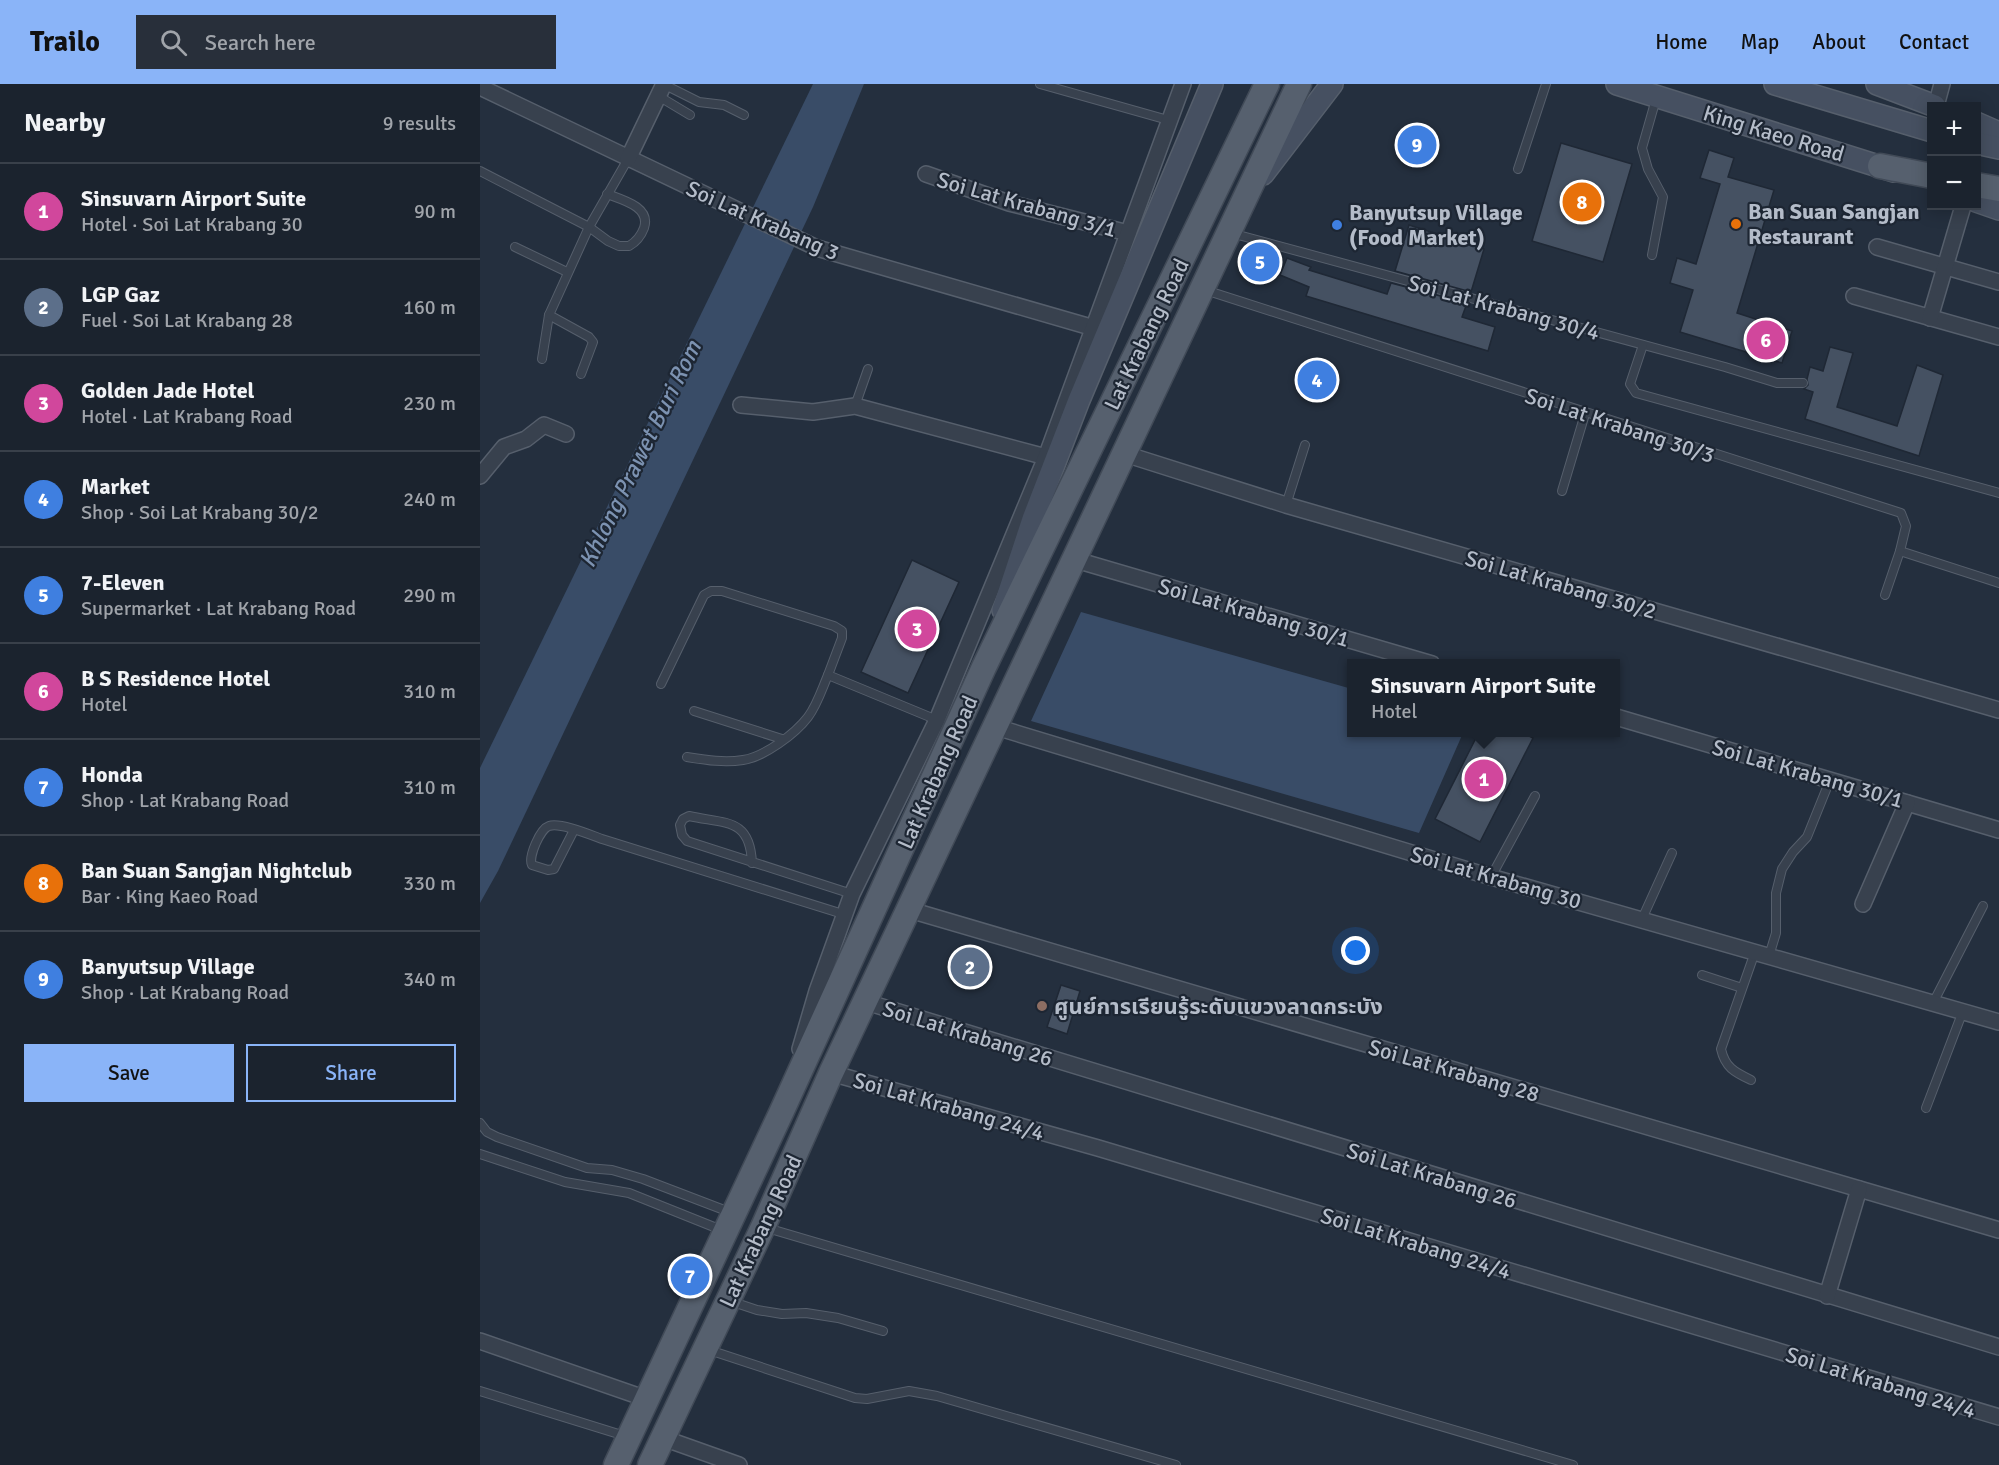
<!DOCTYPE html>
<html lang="en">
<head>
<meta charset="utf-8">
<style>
	body { margin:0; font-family:Signika,"Noto Sans Thai",sans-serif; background:#282f3a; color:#f1f3f6 }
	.controls { position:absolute; right:18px; top:18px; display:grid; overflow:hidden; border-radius:0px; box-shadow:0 3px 15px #0003 }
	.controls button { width:54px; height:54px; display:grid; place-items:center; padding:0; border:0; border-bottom:2px solid #39404a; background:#1b232e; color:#f1f3f6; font:30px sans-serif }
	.you { position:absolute; left:876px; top:867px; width:21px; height:21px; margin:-15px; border:4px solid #fff; border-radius:50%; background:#1a73e8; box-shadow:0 0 0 9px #1a73e833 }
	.badge { display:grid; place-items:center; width:39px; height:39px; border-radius:50%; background:#8ab4f8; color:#fff; font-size:20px; font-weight:700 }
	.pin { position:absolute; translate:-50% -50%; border:3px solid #fff; box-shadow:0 2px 6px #0006 }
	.popup { position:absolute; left:867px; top:575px; width:273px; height:78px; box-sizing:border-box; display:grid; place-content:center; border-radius:0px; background:#1b232e; filter:drop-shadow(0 2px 4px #0005); font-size:20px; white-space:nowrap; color:#a0a4aa }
	.popup b { font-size:22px; color:#f1f3f6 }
	.popup::after { content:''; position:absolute; left:50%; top:100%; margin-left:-12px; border:12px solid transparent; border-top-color:#1b232e }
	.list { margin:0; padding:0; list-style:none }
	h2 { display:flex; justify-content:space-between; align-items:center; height:78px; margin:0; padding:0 24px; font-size:26px }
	h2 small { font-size:20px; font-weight:400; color:#a0a4aa }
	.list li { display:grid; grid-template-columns:39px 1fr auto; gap:18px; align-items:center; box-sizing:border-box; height:96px; padding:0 24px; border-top:2px solid #39404a }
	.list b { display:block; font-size:22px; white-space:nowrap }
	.list p { margin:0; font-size:20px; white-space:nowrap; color:#a0a4aa }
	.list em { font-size:20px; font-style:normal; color:#a0a4aa }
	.actions { display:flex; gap:12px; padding:18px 24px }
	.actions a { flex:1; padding:14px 0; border:2px solid #8ab4f8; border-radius:0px; text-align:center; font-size:21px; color:#8ab4f8 }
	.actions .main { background:#8ab4f8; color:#111 }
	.icon { flex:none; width:33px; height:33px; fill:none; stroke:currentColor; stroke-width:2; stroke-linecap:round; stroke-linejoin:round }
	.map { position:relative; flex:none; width:1519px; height:1381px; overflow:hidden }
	header { display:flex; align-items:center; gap:36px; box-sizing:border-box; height:84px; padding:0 30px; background:#8ab4f8; color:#111 }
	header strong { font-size:28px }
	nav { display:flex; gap:33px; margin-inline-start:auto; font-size:21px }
	.search { width:420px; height:54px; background:#282f3a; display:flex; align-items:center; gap:15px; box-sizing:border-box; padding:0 21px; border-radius:0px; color:#a0a4aa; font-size:22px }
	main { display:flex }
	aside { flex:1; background:#1b232e }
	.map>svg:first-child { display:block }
	.water { fill:#394c67 }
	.building { fill:#455162; stroke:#1f2835; stroke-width:1.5 }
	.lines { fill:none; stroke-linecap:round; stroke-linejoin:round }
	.lane-casing { stroke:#565f6c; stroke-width:10 }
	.street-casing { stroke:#565f6c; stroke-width:18 }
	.secondary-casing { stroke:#565f6c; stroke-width:24 }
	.primary-casing { stroke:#414a57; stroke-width:27 }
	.lane { stroke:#38414e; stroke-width:8 }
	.street { stroke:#38414e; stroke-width:15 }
	.secondary { stroke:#465061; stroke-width:21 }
	.primary { stroke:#56606e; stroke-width:24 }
	.food-dot { fill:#e8710a; stroke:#1d2633; stroke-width:2 }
	.shop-dot { fill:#3f7fe0; stroke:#1d2633; stroke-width:2 }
	.education-dot { fill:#8d6e63; stroke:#1d2633; stroke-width:2 }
	.labels { text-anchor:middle; stroke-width:4.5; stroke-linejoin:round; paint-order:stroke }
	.street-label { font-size:22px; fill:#b4bcc9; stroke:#1d2633 }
	.poi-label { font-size:22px; font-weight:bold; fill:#b4bcc9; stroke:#1d2633; text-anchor:start }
	.water-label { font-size:24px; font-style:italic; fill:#7c92b1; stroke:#1d2633 }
</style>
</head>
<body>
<header>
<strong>Trailo</strong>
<div class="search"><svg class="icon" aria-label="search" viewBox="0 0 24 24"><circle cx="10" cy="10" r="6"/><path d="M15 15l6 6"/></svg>Search here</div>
<nav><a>Home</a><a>Map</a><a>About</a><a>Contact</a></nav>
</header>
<main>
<aside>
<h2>Nearby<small>9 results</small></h2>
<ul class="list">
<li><span class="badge" style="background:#d1479c">1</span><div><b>Sinsuvarn Airport Suite</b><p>Hotel · Soi Lat Krabang 30</p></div><em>90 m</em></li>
<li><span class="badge" style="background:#5c6f8a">2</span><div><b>LGP Gaz</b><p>Fuel · Soi Lat Krabang 28</p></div><em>160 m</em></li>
<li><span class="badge" style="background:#d1479c">3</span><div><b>Golden Jade Hotel</b><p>Hotel · Lat Krabang Road</p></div><em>230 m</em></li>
<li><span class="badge" style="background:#3f7fe0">4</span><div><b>Market</b><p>Shop · Soi Lat Krabang 30/2</p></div><em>240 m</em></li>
<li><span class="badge" style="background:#3f7fe0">5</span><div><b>7-Eleven</b><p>Supermarket · Lat Krabang Road</p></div><em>290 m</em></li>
<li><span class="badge" style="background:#d1479c">6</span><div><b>B S Residence Hotel</b><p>Hotel</p></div><em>310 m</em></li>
<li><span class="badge" style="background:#3f7fe0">7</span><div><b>Honda</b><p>Shop · Lat Krabang Road</p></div><em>310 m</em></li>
<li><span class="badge" style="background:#e8710a">8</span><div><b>Ban Suan Sangjan Nightclub</b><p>Bar · King Kaeo Road</p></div><em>330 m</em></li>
<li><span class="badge" style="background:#3f7fe0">9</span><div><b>Banyutsup Village</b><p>Shop · Lat Krabang Road</p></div><em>340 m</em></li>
</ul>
<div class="actions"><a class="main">Save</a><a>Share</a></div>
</aside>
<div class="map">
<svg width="1519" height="1381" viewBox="0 0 1519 1381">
	<rect width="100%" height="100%" fill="#242f3e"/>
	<!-- water -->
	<g class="water">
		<polygon points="333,0 384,0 333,123 18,787 0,819 0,684"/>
		<polygon points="601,528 872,605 872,648 983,649 939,749 551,637"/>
	</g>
	<!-- building -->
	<g class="building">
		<polygon points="1081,59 1152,80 1123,178 1052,157"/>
		<polygon points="1229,66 1254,74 1248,93 1294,106 1257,229 1312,247 1302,279 1200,248 1213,206 1190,199 1197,174 1216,180 1240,100 1220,94"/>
		<polygon points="929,141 1004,165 991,208 915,187"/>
		<polygon points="807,174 831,183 829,186 907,210 911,199 987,219 982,233 1015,243 1008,267 826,212 829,203 800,191"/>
		<polygon points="1350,263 1373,269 1357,323 1417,342 1437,281 1463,291 1439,372 1325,335 1333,308 1324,305 1328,301 1327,295 1330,283 1343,287"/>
		<polygon points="432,476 479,498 428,609 381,588"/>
		<polygon points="999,648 1041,648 1053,654 1000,758 955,735"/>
		<polygon points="581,901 600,907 587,950 567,943"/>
	</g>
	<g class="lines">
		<defs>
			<g id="lane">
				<polyline points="560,0 688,36"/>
				<polyline points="185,1 219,18 244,21 264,31"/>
				<polyline points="180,13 210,31"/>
				<polyline points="1038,85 1066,0"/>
				<path d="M0 87 109 143 128 157 139 162H149C156 158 161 152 164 144 171 123 143 116 127 110"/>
				<polyline points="751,149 1245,283 1297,299 1323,299"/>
				<polyline points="35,163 87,188"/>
				<polyline points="1172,171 1183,113 1168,85 1162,64 1176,15"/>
				<polyline points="725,206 1421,429 1426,442 1420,467 1519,499"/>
				<polyline points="1163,261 1150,300 1156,309 1519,409"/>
				<polyline points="62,275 69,231"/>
				<polyline points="101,290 113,258 109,253 69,231 109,143 148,75"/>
				<polyline points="375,322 388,285"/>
				<polyline points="1082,407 1105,330"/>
				<polyline points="806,421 825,361"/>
				<polyline points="1405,511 1420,467"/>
				<polyline points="181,600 224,511 231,507 242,507 354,542 362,547 362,554 348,591 457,636"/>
				<polyline points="214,627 302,655"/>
				<path d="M207 673C226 676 244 679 263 676 284 673 315 650 328 633 337 621 342 605 348 591"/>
				<path d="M94 746 74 785 68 786 52 781C48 773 60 745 69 742 80 738 111 751 122 755 203 780 284 806 366 831"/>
				<path d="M272 779C270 734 246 740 209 732L203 735 200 741 202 751 207 757 372 810"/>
				<polyline points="1011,793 1055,712"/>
				<polyline points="1162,835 1192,769"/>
				<polyline points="1289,872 1296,849 1296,809 1302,785 1313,768 1327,753 1350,696"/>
				<polyline points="1222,891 1262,904"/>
				<polyline points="1453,919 1503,822"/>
				<path d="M1271 996C1254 988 1245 983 1241 965L1275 868"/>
				<polyline points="1446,1024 1483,927"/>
				<polyline points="0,1039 7,1048 17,1053 107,1084 132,1086 163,1095 252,1129"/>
				<polyline points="0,1070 85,1098 149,1109 244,1147"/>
				<polyline points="287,1144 1093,1381"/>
				<polyline points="250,1217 277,1226 302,1230 326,1229 358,1234 403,1247"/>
				<polyline points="229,1266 375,1314 387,1315 429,1307 457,1312 696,1381"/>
				<polyline points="0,1307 145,1352"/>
			</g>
			<g id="street">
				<polyline points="0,3 337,164 614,244"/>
				<polyline points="1456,22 1462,0"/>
				<polyline points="148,75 184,0"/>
				<polyline points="446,90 529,119 648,149"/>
				<polyline points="1397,163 1519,198"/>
				<polyline points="1374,212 1519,253"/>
				<polyline points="1450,234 1483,122"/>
				<polyline points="261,321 333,328 375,322 566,373"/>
				<polyline points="645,370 806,421 1519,626"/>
				<polyline points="0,392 24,363 46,355 64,341 86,350"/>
				<polyline points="596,476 952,580"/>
				<polyline points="1136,633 1519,746"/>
				<polyline points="516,643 1011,793 1519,938"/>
				<polyline points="1383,820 1427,719"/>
				<polyline points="430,826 1519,1146"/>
				<polyline points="386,918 1519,1263"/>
				<polyline points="320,965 337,907 372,810 457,636 566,373 703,0"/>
				<polyline points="351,989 618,1064 1519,1333"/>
				<polyline points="1347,1212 1379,1105"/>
				<polyline points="0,1257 167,1315"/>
				<polyline points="183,1354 259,1381"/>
			</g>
			<g id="secondary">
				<polyline points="1137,0 1414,87"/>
				<polyline points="1295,0 1452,47"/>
				<polyline points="1397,0 1455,22"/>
				<polyline points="1496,39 1519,49"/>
				<polyline points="1496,59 1519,64"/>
				<polyline points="783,90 852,0"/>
				<polyline points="1496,117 1519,125"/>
				<polyline points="523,526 553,435 599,316 732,0"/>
			</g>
			<g id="primary">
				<polyline points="1400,82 1452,92"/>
				<polyline points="1496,101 1519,105"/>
				<polyline points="136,1381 301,1029 504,583 787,0"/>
				<polyline points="170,1381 283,1143 351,989 819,0"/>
			</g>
		</defs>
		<!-- lane casing -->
		<use href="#lane" class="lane-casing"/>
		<!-- street casing -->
		<use href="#street" class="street-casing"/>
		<!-- secondary casing -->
		<use href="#secondary" class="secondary-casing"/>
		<!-- primary casing -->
		<use href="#primary" class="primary-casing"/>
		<!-- lane -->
		<use href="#lane" class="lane"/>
		<!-- street -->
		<use href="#street" class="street"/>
		<!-- secondary -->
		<use href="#secondary" class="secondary"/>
		<!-- primary -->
		<use href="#primary" class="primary"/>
	</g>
	<!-- markers -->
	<circle class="food-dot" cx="1256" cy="140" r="6"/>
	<circle class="shop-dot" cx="857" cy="141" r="6"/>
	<circle class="education-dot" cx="562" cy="922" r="6"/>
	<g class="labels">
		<!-- street labels -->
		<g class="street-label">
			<text transform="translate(1294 49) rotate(17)" y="8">King Kaeo Road</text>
			<text transform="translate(547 120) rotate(16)" y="8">Soi Lat Krabang 3/1</text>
			<text transform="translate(283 136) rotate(24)" y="8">Soi Lat Krabang 3</text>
			<text transform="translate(1024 223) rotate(15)" y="8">Soi Lat Krabang 30/4</text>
			<text transform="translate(666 250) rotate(-64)" y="8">Lat Krabang Road</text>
			<text transform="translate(1140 341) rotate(18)" y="8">Soi Lat Krabang 30/3</text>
			<text transform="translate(1081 500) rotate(16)" y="8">Soi Lat Krabang 30/2</text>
			<text transform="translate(774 528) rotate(16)" y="8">Soi Lat Krabang 30/1</text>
			<text transform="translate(457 688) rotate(-66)" y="8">Lat Krabang Road</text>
			<text transform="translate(1328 689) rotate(16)" y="8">Soi Lat Krabang 30/1</text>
			<text transform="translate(1016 793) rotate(16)" y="8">Soi Lat Krabang 30</text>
			<text transform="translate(488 949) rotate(17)" y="8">Soi Lat Krabang 26</text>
			<text transform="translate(974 986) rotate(16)" y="8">Soi Lat Krabang 28</text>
			<text transform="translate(469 1022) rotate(16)" y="8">Soi Lat Krabang 24/4</text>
			<text transform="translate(952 1091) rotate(17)" y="8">Soi Lat Krabang 26</text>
			<text transform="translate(280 1147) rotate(-65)" y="8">Lat Krabang Road</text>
			<text transform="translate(936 1159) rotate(17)" y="8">Soi Lat Krabang 24/4</text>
			<text transform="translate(1401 1298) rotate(17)" y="8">Soi Lat Krabang 24/4</text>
		</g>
		<!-- poi labels -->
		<g class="poi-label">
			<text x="1268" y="135">Ban Suan Sangjan<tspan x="1268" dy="25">Restaurant</tspan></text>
			<text x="869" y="136">Banyutsup Village<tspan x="869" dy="25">(Food Market)</tspan></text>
			<text x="574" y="930">ศูนย์การเรียนรู้ระดับแขวงลาดกระบัง</text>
		</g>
		<!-- water labels -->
		<g class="water-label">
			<text transform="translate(160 370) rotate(-64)" y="8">Khlong Prawet Buri Rom</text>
		</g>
	</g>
</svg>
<div class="controls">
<button>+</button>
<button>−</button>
</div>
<div class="you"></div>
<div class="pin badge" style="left:1004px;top:695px;background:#d1479c">1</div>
<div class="popup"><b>Sinsuvarn Airport Suite</b>Hotel</div>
<div class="pin badge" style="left:490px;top:883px;background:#5c6f8a">2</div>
<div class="pin badge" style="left:437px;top:545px;background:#d1479c">3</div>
<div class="pin badge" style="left:837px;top:296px;background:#3f7fe0">4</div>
<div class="pin badge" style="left:780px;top:178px;background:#3f7fe0">5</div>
<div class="pin badge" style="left:1286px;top:256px;background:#d1479c">6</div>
<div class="pin badge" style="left:210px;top:1192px;background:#3f7fe0">7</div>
<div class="pin badge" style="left:1102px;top:118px;background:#e8710a">8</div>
<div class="pin badge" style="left:937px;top:61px;background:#3f7fe0">9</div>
</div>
</main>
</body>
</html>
